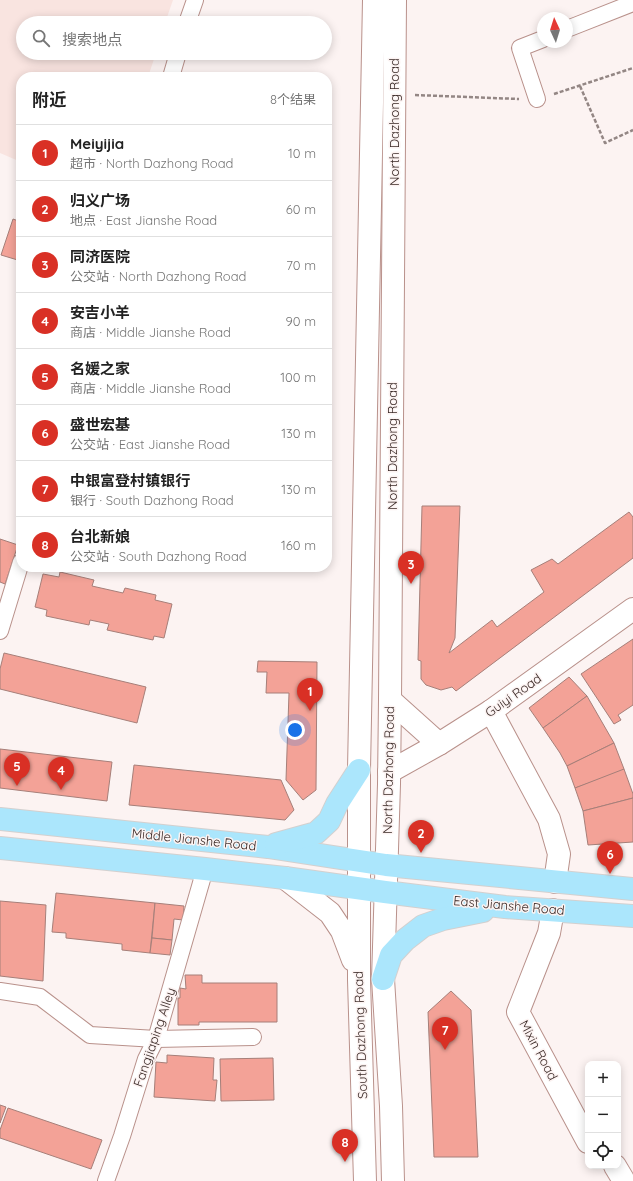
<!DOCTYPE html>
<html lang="zh">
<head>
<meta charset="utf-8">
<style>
	body { margin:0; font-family:Quicksand,"Noto Sans SC",sans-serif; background:#f2f2f2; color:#222 }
	.controls { position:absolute; right:12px; bottom:12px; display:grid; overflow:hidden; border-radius:8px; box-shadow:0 2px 10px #0003 }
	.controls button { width:36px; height:36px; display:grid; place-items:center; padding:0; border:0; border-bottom:1px solid #e0e0e0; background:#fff; color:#222; font:20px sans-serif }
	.compass { position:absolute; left:537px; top:12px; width:36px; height:36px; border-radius:50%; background:#fff; box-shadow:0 2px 10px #0003; rotate:356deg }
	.you { position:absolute; left:295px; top:730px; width:14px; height:14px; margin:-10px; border:3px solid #fff; border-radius:50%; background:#1a73e8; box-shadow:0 0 0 6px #1a73e833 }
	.badge { display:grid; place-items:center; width:26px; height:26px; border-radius:50%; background:#d93025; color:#fff; font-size:13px; font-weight:700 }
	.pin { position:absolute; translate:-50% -33px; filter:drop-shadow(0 1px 2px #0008) }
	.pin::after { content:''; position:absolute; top:21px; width:14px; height:12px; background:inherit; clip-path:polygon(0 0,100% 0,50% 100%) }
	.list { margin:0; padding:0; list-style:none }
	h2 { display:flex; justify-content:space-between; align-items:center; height:52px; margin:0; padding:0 16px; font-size:17px }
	h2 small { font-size:13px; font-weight:400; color:#767676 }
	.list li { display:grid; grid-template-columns:26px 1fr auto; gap:12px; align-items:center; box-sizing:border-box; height:56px; padding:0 16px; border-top:1px solid #e0e0e0 }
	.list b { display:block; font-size:15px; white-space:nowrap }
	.list p { margin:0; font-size:13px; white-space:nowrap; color:#767676 }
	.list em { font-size:13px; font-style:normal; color:#767676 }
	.icon { flex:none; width:22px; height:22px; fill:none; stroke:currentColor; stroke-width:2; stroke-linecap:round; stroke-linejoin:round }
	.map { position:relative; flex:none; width:633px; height:1181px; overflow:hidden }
	.search { position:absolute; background:#fff; box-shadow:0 2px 10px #0003; left:16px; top:16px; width:316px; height:44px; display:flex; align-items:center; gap:10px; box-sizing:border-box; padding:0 14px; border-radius:22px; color:#767676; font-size:15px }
	.panel { position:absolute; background:#fff; box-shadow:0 2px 10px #0003; left:16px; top:72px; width:316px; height:500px; border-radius:16px }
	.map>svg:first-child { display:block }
	.built { fill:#f9e4e0 }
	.building { fill:#f3a297; stroke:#a67f79 }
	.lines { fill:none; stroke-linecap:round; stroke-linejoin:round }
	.street-casing { stroke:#b9918b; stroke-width:18 }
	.secondary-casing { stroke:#b9918b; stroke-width:24 }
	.primary-casing { stroke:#d3d0cf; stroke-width:24 }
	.path { stroke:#938684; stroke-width:2.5; stroke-dasharray:4 2; stroke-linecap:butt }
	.street { stroke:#fff; stroke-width:16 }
	.secondary { stroke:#fff; stroke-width:22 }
	.primary { stroke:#abe6fc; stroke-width:22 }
	.labels { text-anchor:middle; stroke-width:3; stroke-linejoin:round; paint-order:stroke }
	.street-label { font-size:13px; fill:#382825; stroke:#fcf3f2 }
</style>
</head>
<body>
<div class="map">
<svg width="633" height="1181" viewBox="0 0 633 1181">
	<rect width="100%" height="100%" fill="#fcf3f2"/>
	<!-- built -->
	<polygon class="built" points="0,0 173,0 165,23 23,23 23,53 156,53 148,77 21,77 21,162 0,153"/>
	<!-- building -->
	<g class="building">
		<polygon points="13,219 21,222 21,261 1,255"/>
		<polygon points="422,506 460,506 455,638 449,653 492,620 497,627 544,592 531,570 552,559 558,564 629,512 633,517 633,558 456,691 452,687 441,690 426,685 421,679 421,661 418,660"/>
		<polygon points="0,539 18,545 5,584 0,582"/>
		<polygon points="60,572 94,580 92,586 123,593 125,588 156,595 155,600 172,604 164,638 154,636 153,640 107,630 109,624 90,620 89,625 46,616 47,610 35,607 43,574 59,577"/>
		<polygon points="633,639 633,705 618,715 621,720 614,724 581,674"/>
		<polygon points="4,653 146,687 137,723 0,689 0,669"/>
		<polygon points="258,661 317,662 316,790 303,800 286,780 289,693 266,693 267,672 257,672"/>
		<polygon points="569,677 587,696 543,728 529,708"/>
		<polygon points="587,696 614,743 567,766 560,753 543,728"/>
		<polygon points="614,743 624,769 620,772 575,788 567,766"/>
		<polygon points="0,749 112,762 107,801 0,788"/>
		<polygon points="134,765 281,780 294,810 285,820 129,805"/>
		<polygon points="624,769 633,794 633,798 583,811 575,788"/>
		<polygon points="633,798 633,842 588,845 583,811"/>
		<polygon points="56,893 155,903 150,953 122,950 122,944 66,938 66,933 52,932"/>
		<polygon points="0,901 46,905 43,981 0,976"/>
		<polygon points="155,903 184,906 183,920 174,919 172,940 152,938"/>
		<polygon points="152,938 172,940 170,955 150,953"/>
		<polygon points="185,975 202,975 202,983 277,983 277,1022 199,1022 199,1025 178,1025 178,998 180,998 180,988 186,989"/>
		<polygon points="451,991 471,1010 478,1157 434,1157 428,1012"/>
		<polygon points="167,1055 214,1058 213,1080 217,1080 215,1101 154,1097 156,1062 167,1063"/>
		<polygon points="273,1058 274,1100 221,1101 220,1059"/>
		<polygon points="0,1105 6,1107 0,1123"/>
		<polygon points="8,1108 102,1140 91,1169 0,1138 0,1130"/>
	</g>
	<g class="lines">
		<defs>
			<g id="street">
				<polyline points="187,23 195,0"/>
				<polyline points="567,29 633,3"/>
				<polyline points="171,77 178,53"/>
				<polyline points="537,99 520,48 543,39"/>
				<polyline points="0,631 21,562"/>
				<polyline points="0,991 40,997 90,1035 156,1039 253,1037"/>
				<polyline points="106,1181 122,1136 146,1059 156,1039 205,869"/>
			</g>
			<g id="secondary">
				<polyline points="390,700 439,744"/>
				<polyline points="491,711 549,819 559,854 555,882"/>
				<polyline points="389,772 439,744 491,711 633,609"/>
				<polyline points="285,878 330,913 342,931 353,960"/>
				<polyline points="553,910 549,933 518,1012 588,1142"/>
				<polyline points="615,1166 624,1181"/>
				<polyline points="365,1181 359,980 359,770 374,0"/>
				<polyline points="393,1181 391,1106 383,979 389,784 390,700 395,0"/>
			</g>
			<g id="primary">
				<polyline points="0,819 268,847 386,865 633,889"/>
				<polyline points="276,844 316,833 329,821 337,804 359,770"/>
				<polyline points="0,848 205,869 285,878 385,892 505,907 633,916"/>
				<polyline points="383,979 391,955 405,940 423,926 443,919 483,911"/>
			</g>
		</defs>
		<!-- street casing -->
		<use href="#street" class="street-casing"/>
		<!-- secondary casing -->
		<use href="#secondary" class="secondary-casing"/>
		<!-- primary casing -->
		<use href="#primary" class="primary-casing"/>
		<!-- path -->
		<g class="path">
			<polyline points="580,86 605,143 633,130"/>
			<polyline points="554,94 633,68"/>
			<polyline points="415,95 519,99"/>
		</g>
		<!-- street -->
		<use href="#street" class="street"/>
		<!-- secondary -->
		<use href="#secondary" class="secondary"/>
		<!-- primary -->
		<use href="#primary" class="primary"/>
	</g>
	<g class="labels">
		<!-- street labels -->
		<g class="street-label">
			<text transform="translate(394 122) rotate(-90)" y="5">North Dazhong Road</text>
			<text transform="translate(392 446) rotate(-90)" y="5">North Dazhong Road</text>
			<text transform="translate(513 695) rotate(-35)" y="5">Guiyi Road</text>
			<text transform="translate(388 770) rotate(-89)" y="5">North Dazhong Road</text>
			<text transform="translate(194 839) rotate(6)" y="5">Middle Jianshe Road</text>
			<text transform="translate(509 905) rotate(5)" y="5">East Jianshe Road</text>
			<text transform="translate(360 1035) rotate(-92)" y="5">South Dazhong Road</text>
			<text transform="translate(154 1037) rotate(-71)" y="5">Fangjiaping Alley</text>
			<text transform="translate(539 1050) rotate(62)" y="5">Mixin Road</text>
		</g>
	</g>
</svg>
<div class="controls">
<button>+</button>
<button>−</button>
<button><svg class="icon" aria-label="locate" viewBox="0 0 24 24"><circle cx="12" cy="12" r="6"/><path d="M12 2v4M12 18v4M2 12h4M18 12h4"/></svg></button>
</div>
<svg class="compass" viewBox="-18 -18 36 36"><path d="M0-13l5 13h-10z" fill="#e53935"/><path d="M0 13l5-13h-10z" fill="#767676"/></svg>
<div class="you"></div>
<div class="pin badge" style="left:310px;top:711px">1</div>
<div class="pin badge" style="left:421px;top:853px">2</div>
<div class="pin badge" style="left:411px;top:584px">3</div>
<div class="pin badge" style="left:61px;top:790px">4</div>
<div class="pin badge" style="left:17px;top:786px">5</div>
<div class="pin badge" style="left:610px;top:874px">6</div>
<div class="pin badge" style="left:445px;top:1050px">7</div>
<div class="pin badge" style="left:345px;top:1162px">8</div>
<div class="search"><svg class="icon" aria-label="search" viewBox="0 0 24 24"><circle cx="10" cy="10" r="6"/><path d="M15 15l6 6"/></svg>搜索地点</div>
<section class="panel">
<h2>附近<small>8个结果</small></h2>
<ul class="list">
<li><span class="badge">1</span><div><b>Meiyijia</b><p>超市 · North Dazhong Road</p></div><em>10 m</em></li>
<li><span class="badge">2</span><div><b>归义广场</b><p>地点 · East Jianshe Road</p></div><em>60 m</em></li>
<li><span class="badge">3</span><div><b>同济医院</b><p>公交站 · North Dazhong Road</p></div><em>70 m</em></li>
<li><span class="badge">4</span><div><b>安吉小羊</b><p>商店 · Middle Jianshe Road</p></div><em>90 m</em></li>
<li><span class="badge">5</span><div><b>名媛之家</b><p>商店 · Middle Jianshe Road</p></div><em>100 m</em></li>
<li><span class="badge">6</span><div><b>盛世宏基</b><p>公交站 · East Jianshe Road</p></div><em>130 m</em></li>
<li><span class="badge">7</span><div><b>中银富登村镇银行</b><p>银行 · South Dazhong Road</p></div><em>130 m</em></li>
<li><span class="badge">8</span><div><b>台北新娘</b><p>公交站 · South Dazhong Road</p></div><em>160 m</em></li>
</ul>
</section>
</div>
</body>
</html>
